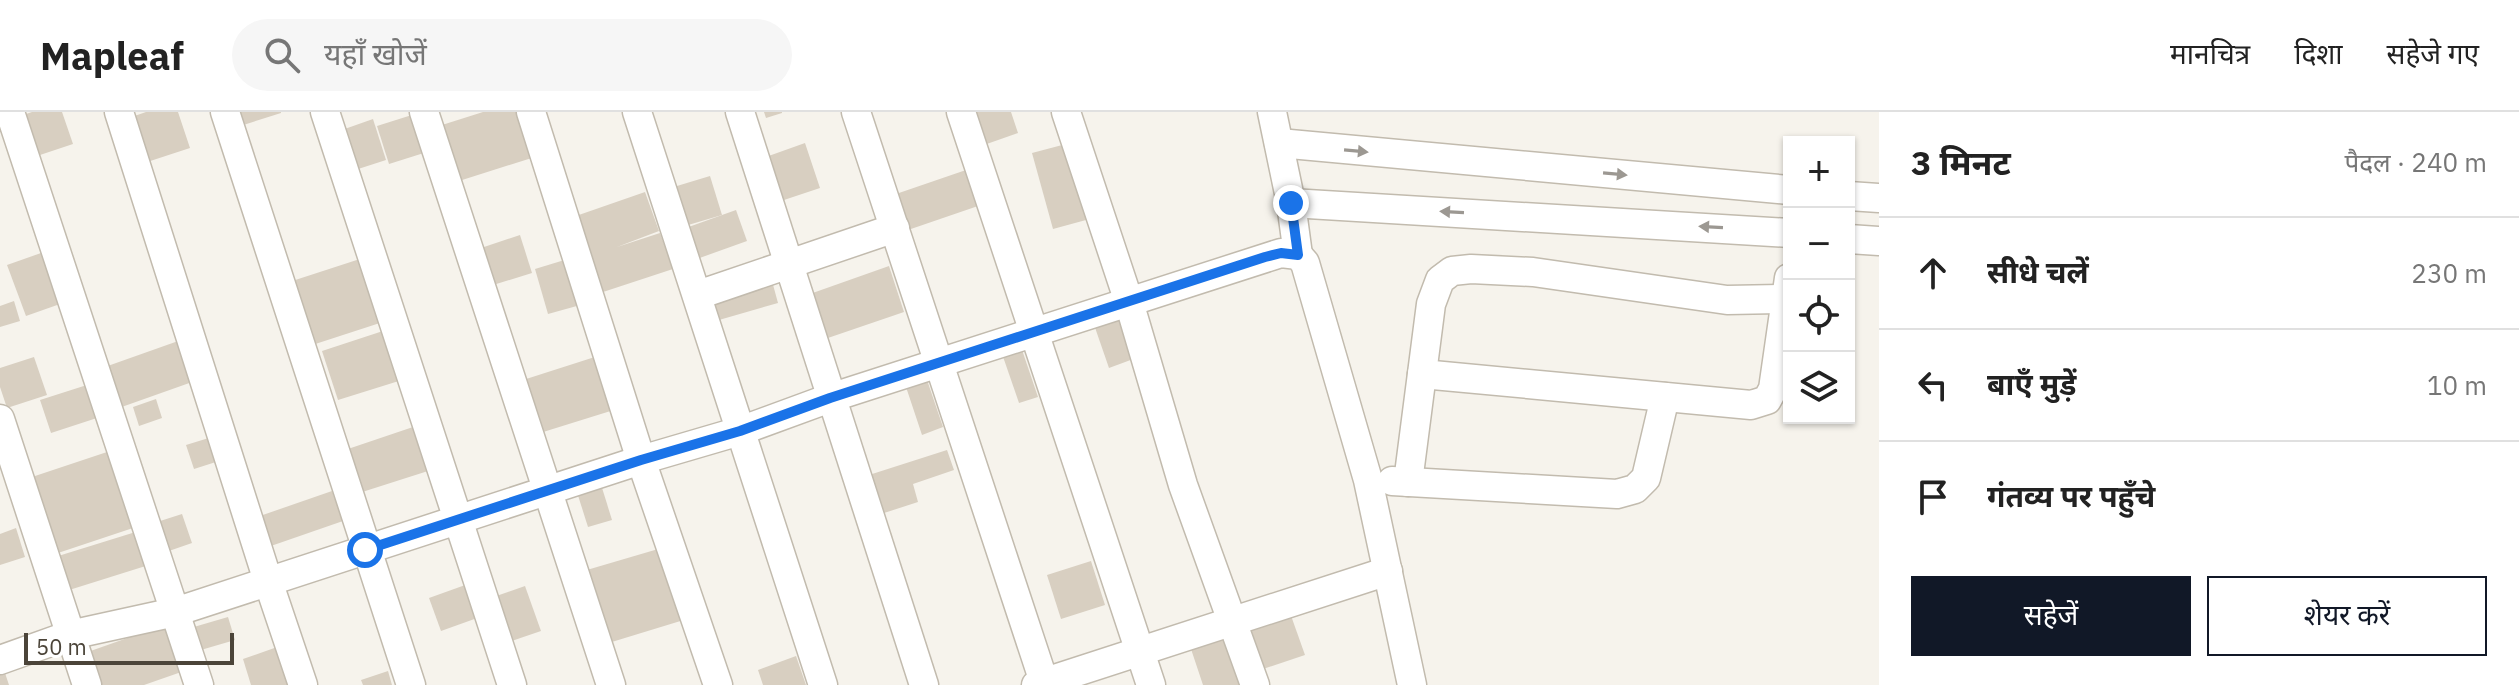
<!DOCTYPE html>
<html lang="hi">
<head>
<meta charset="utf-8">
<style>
	body { margin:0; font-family:"IBM Plex Sans","Noto Sans Devanagari",sans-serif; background:#f6f6f6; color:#222 }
	.controls { position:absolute; right:24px; top:24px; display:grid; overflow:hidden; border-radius:0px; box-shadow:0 2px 6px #0004 }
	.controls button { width:72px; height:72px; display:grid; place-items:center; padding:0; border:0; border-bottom:2px solid #e0e0e0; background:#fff; color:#222; font:40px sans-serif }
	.scale { position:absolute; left:24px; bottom:20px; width:210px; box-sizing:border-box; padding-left:8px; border:4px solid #4b4439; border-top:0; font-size:22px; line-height:28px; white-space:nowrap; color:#4b4439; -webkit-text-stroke:6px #fff; paint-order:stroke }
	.stop { position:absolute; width:24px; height:24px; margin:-18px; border:6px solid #1a73e8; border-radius:50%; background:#fff }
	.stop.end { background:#1a73e8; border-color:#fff; box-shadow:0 2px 8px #0008 }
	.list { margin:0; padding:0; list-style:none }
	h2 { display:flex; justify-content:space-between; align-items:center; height:104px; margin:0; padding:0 32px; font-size:34px }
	h2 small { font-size:26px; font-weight:400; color:#767676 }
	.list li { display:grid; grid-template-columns:52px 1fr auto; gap:24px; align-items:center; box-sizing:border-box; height:112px; padding:0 32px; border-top:2px solid #e0e0e0 }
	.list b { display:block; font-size:30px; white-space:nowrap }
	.list em { font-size:26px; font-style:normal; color:#767676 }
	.actions { display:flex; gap:16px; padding:24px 32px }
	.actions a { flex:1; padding:18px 0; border:2px solid #111827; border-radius:0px; text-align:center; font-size:28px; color:#111827 }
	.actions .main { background:#111827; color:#fff }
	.icon { flex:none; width:44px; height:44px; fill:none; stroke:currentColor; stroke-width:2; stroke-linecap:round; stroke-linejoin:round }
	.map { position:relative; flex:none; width:1879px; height:573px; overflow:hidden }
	header { display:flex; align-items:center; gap:48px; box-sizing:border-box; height:112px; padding:0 40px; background:#fff; border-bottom:2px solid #e0e0e0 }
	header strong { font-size:38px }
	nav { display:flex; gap:44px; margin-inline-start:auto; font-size:28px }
	.search { width:560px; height:72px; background:#f6f6f6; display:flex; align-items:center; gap:20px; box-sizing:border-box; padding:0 28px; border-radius:44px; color:#767676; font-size:30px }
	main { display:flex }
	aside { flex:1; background:#fff }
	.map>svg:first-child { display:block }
	.building { fill:#d8cfc1 }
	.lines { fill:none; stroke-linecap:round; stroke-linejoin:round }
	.minor-casing { stroke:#c2bbae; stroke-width:31 }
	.minor { stroke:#fff; stroke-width:28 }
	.oneway { fill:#9c9892 }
	.route { stroke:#1a73e8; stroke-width:10 }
</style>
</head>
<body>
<header>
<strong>Mapleaf</strong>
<div class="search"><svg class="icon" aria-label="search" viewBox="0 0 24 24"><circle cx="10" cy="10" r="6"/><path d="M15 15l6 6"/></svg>यहाँ खोजें</div>
<nav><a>मानचित्र</a><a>दिशा</a><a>सहेजे गए</a></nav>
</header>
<main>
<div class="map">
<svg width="1879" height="573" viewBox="0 0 1879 573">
	<rect width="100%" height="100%" fill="#f6f3ec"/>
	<!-- building -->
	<g class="building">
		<polygon points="32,0 62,0 73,32 34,45 20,4"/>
		<polygon points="146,0 178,0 190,36 138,53 123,8"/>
		<polygon points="232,0 281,0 281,1 237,15"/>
		<polygon points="483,0 523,0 538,44 459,69 442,13"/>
		<polygon points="764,0 782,0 782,1 766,6"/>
		<polygon points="970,0 1011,0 1018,21 981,34"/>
		<polygon points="415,2 427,40 389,52 377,14"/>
		<polygon points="373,7 386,48 352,59 339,19"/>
		<polygon points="805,31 820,76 778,90 763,46"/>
		<polygon points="1066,32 1086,108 1053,117 1032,41"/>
		<polygon points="966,58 978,94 908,118 896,82"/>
		<polygon points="710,64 722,103 678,116 667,77"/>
		<polygon points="645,80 659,119 617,135 660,121 673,157 600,181 573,105"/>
		<polygon points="736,98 747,129 694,148 683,117"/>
		<polygon points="520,123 532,161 493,173 481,136"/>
		<polygon points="41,141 60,192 26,204 7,153"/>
		<polygon points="366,145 386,209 303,236 283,172"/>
		<polygon points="571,146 584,192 548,202 535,157"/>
		<polygon points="889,154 904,200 822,228 807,183"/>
		<polygon points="772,169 778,191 719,208 713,185"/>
		<polygon points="14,189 20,209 0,215 0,194"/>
		<polygon points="1118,194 1136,246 1109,256 1091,204"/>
		<polygon points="386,218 402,268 338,288 322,239"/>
		<polygon points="181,228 195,269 116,297 102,256"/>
		<polygon points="1019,229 1038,285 1019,291 1000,236"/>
		<polygon points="601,243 617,297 540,321 523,268"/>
		<polygon points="34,245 47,283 7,296 0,275 0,256"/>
		<polygon points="926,265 943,315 922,323 905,272"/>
		<polygon points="90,272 100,305 51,321 40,288"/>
		<polygon points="156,287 162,306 139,314 133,295"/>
		<polygon points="413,315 428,359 356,382 342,339"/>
		<polygon points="212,325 219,349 194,357 186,333"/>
		<polygon points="947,338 954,358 913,372 918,390 881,402 869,363"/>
		<polygon points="110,339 136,415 55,442 29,366"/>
		<polygon points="599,366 612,408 588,415 575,374"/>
		<polygon points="332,379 343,409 268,435 257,405"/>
		<polygon points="182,402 192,431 166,440 157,410"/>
		<polygon points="16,416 25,445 0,453 0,422"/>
		<polygon points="142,418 152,452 66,479 55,445"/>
		<polygon points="665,435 687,507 602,533 580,460"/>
		<polygon points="1091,449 1105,493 1061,507 1047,463"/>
		<polygon points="468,472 480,505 441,519 429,486"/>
		<polygon points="525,474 541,519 500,533 485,488"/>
		<polygon points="1289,498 1305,543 1263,557 1248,512"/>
		<polygon points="228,505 235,528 194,540 187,517"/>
		<polygon points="170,511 187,558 144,573 93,573 82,542"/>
		<polygon points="1223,517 1242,573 1203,573 1188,528"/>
		<polygon points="280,534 294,573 251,573 243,547"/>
		<polygon points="796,544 806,573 763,573 758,558"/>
		<polygon points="3,555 9,573 0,573 0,557"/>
		<polygon points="388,559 392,573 363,573 361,568"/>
	</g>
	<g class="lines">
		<defs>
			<g id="minor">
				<polyline points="10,0 199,573"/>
				<polyline points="119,0 268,469 303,573"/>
				<polyline points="225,0 411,573"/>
				<polyline points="325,0 512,573"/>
				<polyline points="424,0 611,573"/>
				<polyline points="531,0 641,348 718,573"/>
				<polyline points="637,0 823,573"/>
				<polyline points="740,0 924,573"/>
				<polyline points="856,0 1045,573"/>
				<polyline points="961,0 1151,573"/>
				<polyline points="1066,0 1129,190 1183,373 1255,573"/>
				<polyline points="1272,0 1291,91 1298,143"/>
				<polyline points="1279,31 1789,78"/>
				<polyline points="1849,84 1879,86"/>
				<polyline points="1291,91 1789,121"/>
				<polyline points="1849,127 1879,129"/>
				<polyline points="698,183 895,116"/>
				<polyline points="1422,262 1751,293 1767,288 1773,277 1789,166"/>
				<polyline points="0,307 87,573"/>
				<polyline points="1392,369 1617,382 1635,377 1646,366 1665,285"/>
				<polyline points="1408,370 1431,192 1440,168 1452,159 1471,157 1533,160 1727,188 1786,187"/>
				<polyline points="0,548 70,523 175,500 641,348 740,319 830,286 1281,141 1298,143 1305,151 1368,368 1412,573"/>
				<polyline points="1036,573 1388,459"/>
			</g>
		</defs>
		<!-- minor casing -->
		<use href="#minor" class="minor-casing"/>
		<!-- minor -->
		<use href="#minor" class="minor"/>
	</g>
	<!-- one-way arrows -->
	<defs><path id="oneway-solid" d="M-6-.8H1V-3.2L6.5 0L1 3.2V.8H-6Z" transform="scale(2)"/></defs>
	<g class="oneway">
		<use href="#oneway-solid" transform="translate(1356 39) rotate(5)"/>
		<use href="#oneway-solid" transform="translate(1615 62) rotate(5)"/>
		<use href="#oneway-solid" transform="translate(1452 100) rotate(-177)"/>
		<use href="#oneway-solid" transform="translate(1711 115) rotate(-177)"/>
	</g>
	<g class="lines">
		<!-- route -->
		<polyline class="route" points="365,438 641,348 740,319 830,286 1265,145 1281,141 1298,143 1291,91"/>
	</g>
</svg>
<div class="controls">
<button>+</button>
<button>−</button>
<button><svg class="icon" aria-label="locate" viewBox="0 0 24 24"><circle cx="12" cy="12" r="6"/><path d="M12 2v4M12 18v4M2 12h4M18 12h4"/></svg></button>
<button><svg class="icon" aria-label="layers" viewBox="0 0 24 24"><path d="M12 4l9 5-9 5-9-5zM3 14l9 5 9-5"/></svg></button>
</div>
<div class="scale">50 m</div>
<div class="stop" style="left:365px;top:438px"></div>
<div class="stop end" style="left:1291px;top:91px"></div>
</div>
<aside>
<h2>3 मिनट<small>पैदल · 240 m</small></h2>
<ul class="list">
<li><svg class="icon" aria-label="ahead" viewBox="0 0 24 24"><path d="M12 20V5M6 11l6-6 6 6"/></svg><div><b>सीधे चलें</b></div><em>230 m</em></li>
<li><svg class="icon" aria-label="left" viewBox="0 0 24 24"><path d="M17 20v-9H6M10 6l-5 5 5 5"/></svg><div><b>बाएँ मुड़ें</b></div><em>10 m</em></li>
<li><svg class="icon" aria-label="arrive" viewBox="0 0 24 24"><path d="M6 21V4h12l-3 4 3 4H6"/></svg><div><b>गंतव्य पर पहुँचे</b></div></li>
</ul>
<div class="actions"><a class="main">सहेजें</a><a>शेयर करें</a></div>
</aside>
</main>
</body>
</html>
